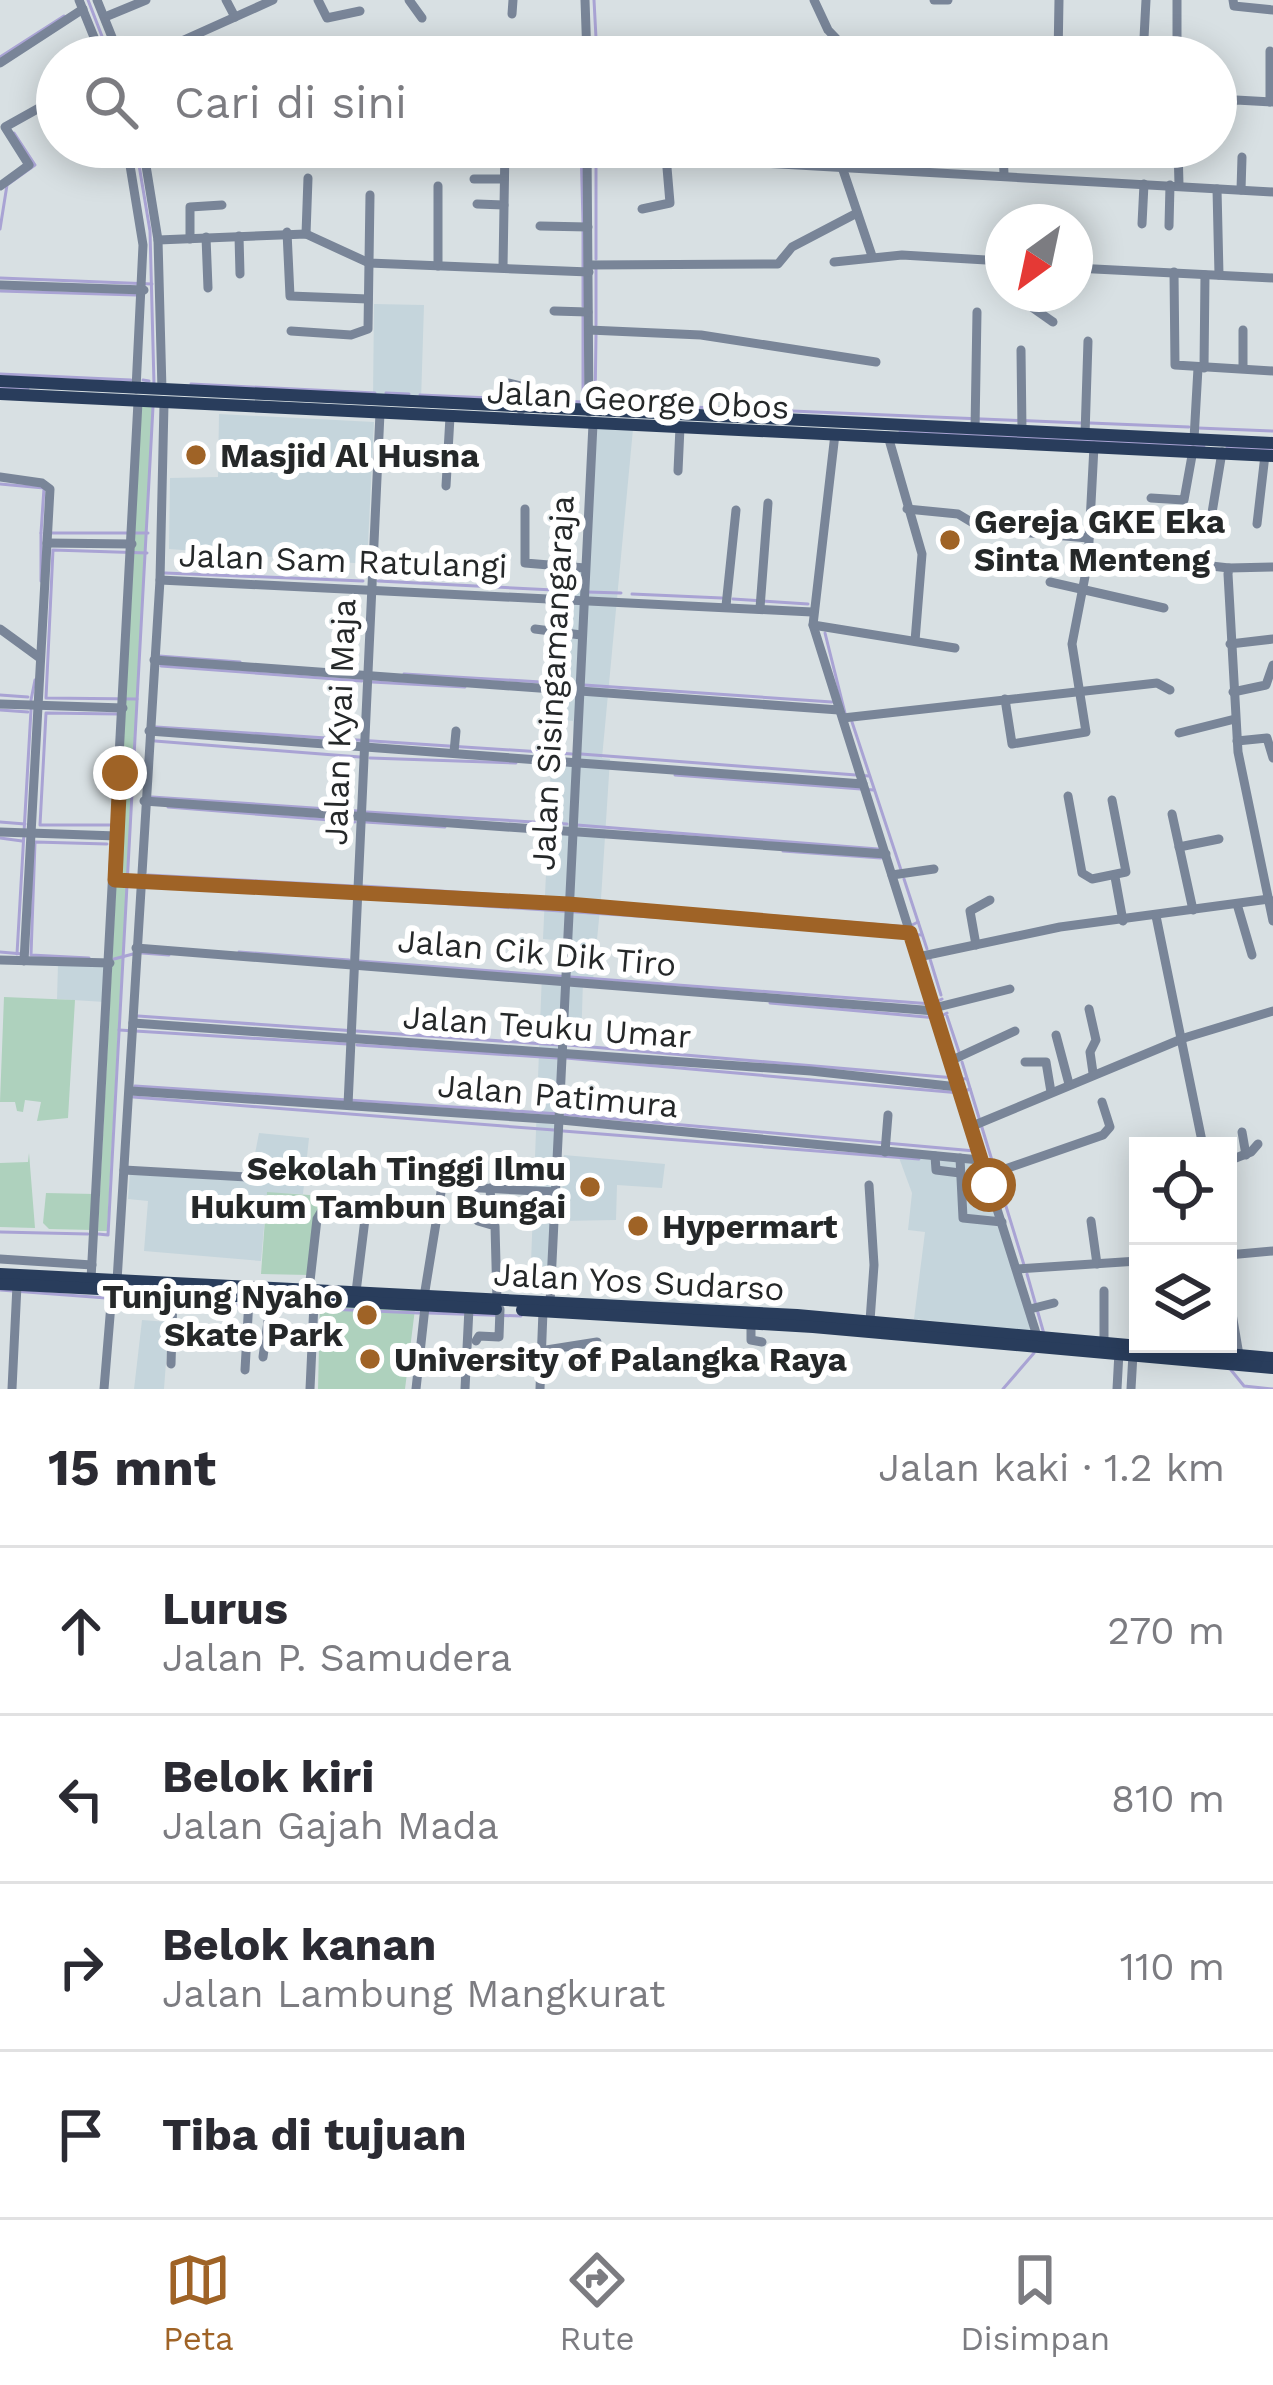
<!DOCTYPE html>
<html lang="id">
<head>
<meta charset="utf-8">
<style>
	body { margin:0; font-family:"Work Sans",sans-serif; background:#f2f2f3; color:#2b2b33 }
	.controls { position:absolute; right:36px; bottom:36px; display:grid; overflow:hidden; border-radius:0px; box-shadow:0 6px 30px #0003 }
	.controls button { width:108px; height:108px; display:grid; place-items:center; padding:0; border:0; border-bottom:3px solid #e1e1e2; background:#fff; color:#2b2b33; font:60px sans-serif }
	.compass { position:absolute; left:985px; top:204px; width:108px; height:108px; border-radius:50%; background:#fff; box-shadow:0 6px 30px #0003; rotate:213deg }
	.stop { position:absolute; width:36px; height:36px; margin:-27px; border:9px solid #9f6326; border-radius:50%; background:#fff }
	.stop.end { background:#9f6326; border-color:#fff; box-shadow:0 3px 12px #0008 }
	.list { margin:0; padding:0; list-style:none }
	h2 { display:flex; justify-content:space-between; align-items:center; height:156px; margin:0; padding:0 48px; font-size:51px }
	h2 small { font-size:39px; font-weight:400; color:#7c7c81 }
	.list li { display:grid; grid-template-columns:78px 1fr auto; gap:36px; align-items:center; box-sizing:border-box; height:168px; padding:0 48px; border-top:3px solid #e1e1e2 }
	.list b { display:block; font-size:45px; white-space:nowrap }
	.list p { margin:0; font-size:39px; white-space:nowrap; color:#7c7c81 }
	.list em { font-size:39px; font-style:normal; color:#7c7c81 }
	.icon { flex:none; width:66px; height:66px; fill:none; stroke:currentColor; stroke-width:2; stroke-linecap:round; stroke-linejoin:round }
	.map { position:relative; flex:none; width:1273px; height:1389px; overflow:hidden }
	.search { position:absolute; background:#fff; box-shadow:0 6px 30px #0003; left:36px; right:36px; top:36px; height:132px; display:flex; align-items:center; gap:30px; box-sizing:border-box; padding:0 42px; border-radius:66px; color:#7c7c81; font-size:45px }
	.sheet { height:828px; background:#fff }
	nav { display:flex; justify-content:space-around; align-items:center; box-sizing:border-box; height:168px; border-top:3px solid #e1e1e2; background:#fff; font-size:33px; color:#7c7c81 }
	nav a { display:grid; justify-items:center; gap:6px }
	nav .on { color:#9f6326 }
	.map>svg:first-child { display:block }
	.built { fill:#c5d5dc }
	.green { fill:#aed1bd }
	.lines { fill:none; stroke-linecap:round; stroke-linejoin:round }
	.stream { stroke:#a9a3d4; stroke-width:3 }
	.minor { stroke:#798598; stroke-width:9 }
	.major { stroke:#293d5c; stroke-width:12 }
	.route { stroke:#9f6326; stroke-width:15 }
	.poi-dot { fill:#9f6326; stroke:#fff; stroke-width:4.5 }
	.labels { text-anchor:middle; stroke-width:12; stroke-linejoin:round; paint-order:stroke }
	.street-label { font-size:33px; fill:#252829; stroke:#fff }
	.poi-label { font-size:33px; font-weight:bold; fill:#252829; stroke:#fff; text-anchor:start }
</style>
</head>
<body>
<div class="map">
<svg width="1273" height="1389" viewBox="0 0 1273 1389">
	<rect width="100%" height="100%" fill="#d8e0e3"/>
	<!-- built -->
	<g class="built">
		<polygon points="374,304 424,305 421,401 373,397"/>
		<polygon points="219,414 374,422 367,564 169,549 170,478 218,477"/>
		<polygon points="595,427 633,429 602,758 610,759 601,899 593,980 583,980 581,1045 561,1042 549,1287 530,1289 542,973 562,975 562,961 554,960 555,940 543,939 551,765 574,765 573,721 552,719 557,595 561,569 587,570"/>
		<polygon points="58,963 107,964 105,1002 57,999"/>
		<polygon points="259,1133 309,1138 303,1194 267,1193 261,1261 144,1251 148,1201 128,1199 130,1172 250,1180"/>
		<polygon points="564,1155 665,1164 662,1188 617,1185 616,1220 561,1221"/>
		<polygon points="898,1155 978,1162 1034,1332 914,1319 925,1232 908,1230 912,1193"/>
		<polygon points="142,1320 169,1322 164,1389 134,1389"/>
	</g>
	<!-- green -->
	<g class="green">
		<polygon points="141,407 153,407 107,1231 98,1231"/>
		<polygon points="4,997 75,1000 68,1118 37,1121 41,1102 25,1100 23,1112 17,1111 15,1102 0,1102"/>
		<polygon points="29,1153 35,1228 0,1227 0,1163 28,1162"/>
		<polygon points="267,1192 323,1196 309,1275 261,1274"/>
		<polygon points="46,1193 95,1194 93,1230 49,1229 43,1223"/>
		<polygon points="320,1305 415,1309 405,1389 318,1389"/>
	</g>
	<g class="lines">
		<!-- stream -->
		<g class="stream">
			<polyline points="88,0 110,57"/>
			<polyline points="594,0 597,57"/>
			<polyline points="0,57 64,16"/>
			<polyline points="136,147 150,231 154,384"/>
			<polyline points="581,147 583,222"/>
			<polyline points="596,147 596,259"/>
			<polyline points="0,229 7,185 35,165 14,133"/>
			<polyline points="583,231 583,306"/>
			<polyline points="0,278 152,284"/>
			<polyline points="0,291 136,295"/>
			<polyline points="596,325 596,269"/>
			<polyline points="596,335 595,403 1081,423"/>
			<polyline points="0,374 131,380"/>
			<polyline points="143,380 149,381"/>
			<polyline points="191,384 375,393"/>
			<polyline points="0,388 28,389"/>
			<polyline points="386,393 409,394"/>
			<polyline points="420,395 583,402 583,315"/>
			<polyline points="1090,423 1189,427"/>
			<polyline points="1198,428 1273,431"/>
			<polyline points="900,432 1204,446"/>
			<polyline points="1227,447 1273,450"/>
			<polyline points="0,484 44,488 41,533"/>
			<polyline points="50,533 148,533"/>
			<polyline points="165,573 363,581"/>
			<polyline points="41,581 41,533"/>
			<polyline points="378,581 574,591"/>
			<polyline points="587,592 621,593"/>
			<polyline points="632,594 722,598"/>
			<polyline points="733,599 808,604"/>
			<polyline points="825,633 845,713"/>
			<polyline points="159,656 240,662"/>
			<polyline points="161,666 362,681"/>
			<polyline points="404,674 574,684"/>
			<polyline points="372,682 465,687"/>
			<polyline points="584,685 832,702"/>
			<polyline points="0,695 28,697"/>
			<polyline points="137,699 46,698 53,550 147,553"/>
			<polyline points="31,700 35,680"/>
			<polyline points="0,710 28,712"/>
			<polyline points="852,722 901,870"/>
			<polyline points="156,727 572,754"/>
			<polyline points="155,741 360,757"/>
			<polyline points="581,754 869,776"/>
			<polyline points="370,758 516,763"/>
			<polyline points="675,775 874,790"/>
			<polyline points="152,797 358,811"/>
			<polyline points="168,807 355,822"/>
			<polyline points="367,812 567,824"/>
			<polyline points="0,822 25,824"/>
			<polyline points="365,822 445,827"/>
			<polyline points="111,825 40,825 46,713 118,714"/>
			<polyline points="577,825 878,849"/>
			<polyline points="0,838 22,841"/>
			<polyline points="783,851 881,858"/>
			<polyline points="148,875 354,886"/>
			<polyline points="904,879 927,949"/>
			<polyline points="363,886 563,899"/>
			<polyline points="363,898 922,935"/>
			<polyline points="576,900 908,927 918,922"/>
			<polyline points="0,952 23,954"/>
			<polyline points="239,952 349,960"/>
			<polyline points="142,953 169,955"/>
			<polyline points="17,954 31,710"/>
			<polyline points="89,958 31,955 35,842 107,844"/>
			<polyline points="114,959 133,954"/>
			<polyline points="930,959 941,995"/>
			<polyline points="359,961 932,1004 942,999"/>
			<polyline points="770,1003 937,1018 947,1013"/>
			<polyline points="138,1016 559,1045"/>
			<polyline points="947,1016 959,1052"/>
			<polyline points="119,1030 347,1044"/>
			<polyline points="357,1045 557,1058"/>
			<polyline points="568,1045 967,1079"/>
			<polyline points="566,1058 960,1093 970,1089"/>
			<polyline points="962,1062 994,1167"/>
			<polyline points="135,1086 560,1114 975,1151"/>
			<polyline points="133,1097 554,1130"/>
			<polyline points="563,1131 919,1159"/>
			<polyline points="997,1177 1024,1265"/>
			<polyline points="0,1232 88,1234"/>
			<polyline points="98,1234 108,1235 153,407"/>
			<polyline points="1027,1274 1044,1334"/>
			<polyline points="0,1290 106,1298"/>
			<polyline points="116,1298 200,1303"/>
			<polyline points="211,1304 419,1313"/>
			<polyline points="429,1313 521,1316"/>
			<polyline points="1231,1370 1244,1386 1273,1389"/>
			<polyline points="1003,1389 1034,1353"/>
		</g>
		<!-- minor -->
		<g class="minor">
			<polyline points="79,0 102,57"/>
			<polyline points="97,0 120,57"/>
			<polyline points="226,0 235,17"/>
			<polyline points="318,0 327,18 360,11"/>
			<polyline points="409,0 422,18"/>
			<polyline points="585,0 587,57"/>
			<polyline points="814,0 828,30 854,57"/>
			<polyline points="934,0 948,0"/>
			<polyline points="1177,0 1177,57"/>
			<polyline points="1233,0 1234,6 1273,10"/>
			<polyline points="512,14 513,0"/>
			<polyline points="105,17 146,0"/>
			<polyline points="146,57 273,0"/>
			<polyline points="1058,57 1059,0"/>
			<polyline points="1143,57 1146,0"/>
			<polyline points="0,63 83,9"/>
			<polyline points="1270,102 1270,51"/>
			<polyline points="1221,112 1236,100 1273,102"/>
			<polyline points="127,147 143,245 136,389"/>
			<polyline points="143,147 158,240 162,390"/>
			<polyline points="1003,147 1004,175"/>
			<polyline points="1043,147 1070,147"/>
			<polyline points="1178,147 1179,185"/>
			<polyline points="587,148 589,412"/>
			<polyline points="587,153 1273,192"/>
			<polyline points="474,158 504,159"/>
			<polyline points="841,164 872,256"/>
			<polyline points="474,179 504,179"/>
			<polyline points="0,186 29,165 5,127 57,98"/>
			<polyline points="1217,189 1219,275"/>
			<polyline points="1241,190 1242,157"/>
			<polyline points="477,204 504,205"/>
			<polyline points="642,209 670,203 666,156"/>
			<polyline points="1142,224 1144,184"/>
			<polyline points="540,226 588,227"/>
			<polyline points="1169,226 1170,185"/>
			<polyline points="287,232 290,296 368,299"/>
			<polyline points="306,234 308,178"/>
			<polyline points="239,236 240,274"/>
			<polyline points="206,237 208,288"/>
			<polyline points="190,239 190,207 222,205"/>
			<polyline points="158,240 306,234 369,263 589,272"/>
			<polyline points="834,262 902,255 1003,261"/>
			<polyline points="589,265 778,264 792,247 857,213"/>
			<polyline points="438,266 438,186"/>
			<polyline points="503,267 505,147"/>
			<polyline points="1075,268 1273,278"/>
			<polyline points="1174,272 1175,365 1273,371"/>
			<polyline points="0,285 144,290"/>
			<polyline points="1013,294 1053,322"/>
			<polyline points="554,311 588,312"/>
			<polyline points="589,330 701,335 876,362"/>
			<polyline points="291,331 351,335 368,329 370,195"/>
			<polyline points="1021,350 1022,431"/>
			<polyline points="1204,368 1205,275"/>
			<polyline points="1243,368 1243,330"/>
			<polyline points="509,383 521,386 521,410"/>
			<polyline points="975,429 977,312"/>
			<polyline points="835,434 813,625 1037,1336"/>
			<polyline points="1085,435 1088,341"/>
			<polyline points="888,436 922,554 915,641"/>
			<polyline points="1194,439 1198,368"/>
			<polyline points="678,471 680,427"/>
			<polyline points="0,477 42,483 50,489 24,961"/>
			<polyline points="446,486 450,417"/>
			<polyline points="1151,498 1184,500 1193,450"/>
			<polyline points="525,509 525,563 585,568"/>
			<polyline points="907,509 958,514 983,529 1088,538"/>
			<polyline points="1257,524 1265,455"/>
			<polyline points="1209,531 1222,452"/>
			<polyline points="47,543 132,544"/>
			<polyline points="1088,552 1229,568"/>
			<polyline points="1273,567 1229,568 1228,574 1238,752 1273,921"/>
			<polyline points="160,580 812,612"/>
			<polyline points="1050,582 1164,608"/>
			<polyline points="726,606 736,510"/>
			<polyline points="760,608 768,503"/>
			<polyline points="813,625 955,648"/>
			<polyline points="0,629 40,658"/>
			<polyline points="535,629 581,635"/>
			<polyline points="1230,644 1273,639"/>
			<polyline points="154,660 839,710"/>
			<polyline points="1233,692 1266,685 1273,665"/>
			<polyline points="1005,699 1012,744 1086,732 1072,644 1088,561 1094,446"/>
			<polyline points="0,704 123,708"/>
			<polyline points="843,718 1157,683 1170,690"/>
			<polyline points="149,731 863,784"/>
			<polyline points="1179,733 1235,719"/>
			<polyline points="1237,741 1267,738 1273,758"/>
			<polyline points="454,752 456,731"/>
			<polyline points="1068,796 1082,873 1092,879 1126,872 1112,800"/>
			<polyline points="144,801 886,854"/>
			<polyline points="1172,814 1193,910"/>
			<polyline points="0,832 117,836"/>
			<polyline points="1179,847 1219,839"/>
			<polyline points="892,875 934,869"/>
			<polyline points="1115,877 1123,921"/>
			<polyline points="115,880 568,904 911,933"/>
			<polyline points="1237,904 1252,955"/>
			<polyline points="1156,916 1203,1146"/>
			<polyline points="976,945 970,911 990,900"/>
			<polyline points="136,948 935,1011"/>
			<polyline points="918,957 1060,927 1269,899"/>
			<polyline points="0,960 110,963"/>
			<polyline points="934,1008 1010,989"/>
			<polyline points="1089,1009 1096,1040 1090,1052 1093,1073"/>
			<polyline points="133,1023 811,1071 958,1087"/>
			<polyline points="1056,1035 1069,1084"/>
			<polyline points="950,1061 1015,1031"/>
			<polyline points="1025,1062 1046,1062 1051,1092"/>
			<polyline points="131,1091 561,1120 980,1160"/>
			<polyline points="348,1105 380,413"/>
			<polyline points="970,1127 1184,1038 1273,1011"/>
			<polyline points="1242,1132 1246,1155"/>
			<polyline points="885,1152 888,1115"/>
			<polyline points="935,1156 936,1170 960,1173"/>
			<polyline points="960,1158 963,1218 1002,1222"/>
			<polyline points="1228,1161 1251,1152 1258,1144"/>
			<polyline points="124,1170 247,1177"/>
			<polyline points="985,1176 1103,1135 1110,1127 1102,1102"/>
			<polyline points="869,1185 874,1265 870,1321"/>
			<polyline points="442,1186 442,1163"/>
			<polyline points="490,1188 492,1221"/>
			<polyline points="478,1221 495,1226 497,1301"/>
			<polyline points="1091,1221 1097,1264"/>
			<polyline points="1228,1255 1273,1251"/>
			<polyline points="0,1259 92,1265"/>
			<polyline points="1017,1269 1138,1261"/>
			<polyline points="91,1279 138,402"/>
			<polyline points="117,1281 160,580 164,404"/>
			<polyline points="309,1290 317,1219 325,1205 366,1211 356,1292"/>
			<polyline points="1228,1290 1239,1355"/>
			<polyline points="424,1297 442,1186 558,1192"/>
			<polyline points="550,1303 593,424"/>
			<polyline points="1030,1309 1054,1303"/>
			<polyline points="751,1323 751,1340 762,1342"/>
			<polyline points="476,1341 479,1336 499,1337 500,1309"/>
			<polyline points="1104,1341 1104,1291"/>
			<polyline points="540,1351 597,1342"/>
			<polyline points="263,1357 271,1300"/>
			<polyline points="171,1364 173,1295"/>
			<polyline points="245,1370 249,1299"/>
			<polyline points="12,1389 17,1285"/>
			<polyline points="104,1389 112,1292"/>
			<polyline points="310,1389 314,1303"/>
			<polyline points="416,1389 425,1307"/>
			<polyline points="465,1389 469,1308"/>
			<polyline points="540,1389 543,1311"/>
			<polyline points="1117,1389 1119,1352"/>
			<polyline points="1131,1389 1133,1354"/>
		</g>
		<!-- major -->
		<g class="major">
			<polyline points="0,381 1273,443"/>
			<polyline points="0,394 1273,456"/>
			<polyline points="0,1274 797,1315 1273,1358"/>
			<polyline points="0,1284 496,1309"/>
			<polyline points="522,1310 813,1327 1273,1368"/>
		</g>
	</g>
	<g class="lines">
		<!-- route -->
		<polyline class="route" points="120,773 115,880 568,904 910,933 989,1185"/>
	</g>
	<!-- markers -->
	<g class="poi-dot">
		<circle cx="196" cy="455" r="12"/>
		<circle cx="950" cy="540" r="12"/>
		<circle cx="590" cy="1187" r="12"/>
		<circle cx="638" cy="1226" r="12"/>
		<circle cx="367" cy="1315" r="12"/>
		<circle cx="370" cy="1359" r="12"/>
	</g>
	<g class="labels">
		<!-- street labels -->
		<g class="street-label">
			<text transform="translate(638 399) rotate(3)" y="12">Jalan George Obos</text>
			<text transform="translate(343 560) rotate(2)" y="12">Jalan Sam Ratulangi</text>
			<text transform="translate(552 683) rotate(-87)" y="12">Jalan Sisingamangaraja</text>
			<text transform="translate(339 722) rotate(-88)" y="12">Jalan Kyai Maja</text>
			<text transform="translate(537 952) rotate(5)" y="12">Jalan Cik Dik Tiro</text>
			<text transform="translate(547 1026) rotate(4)" y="12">Jalan Teuku Umar</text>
			<text transform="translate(558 1095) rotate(5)" y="12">Jalan Patimura</text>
			<text transform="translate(639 1281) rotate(3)" y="12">Jalan Yos Sudarso</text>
		</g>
		<!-- poi labels -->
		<g class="poi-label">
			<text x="220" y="467">Masjid Al Husna</text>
			<text x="974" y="533">Gereja GKE Eka<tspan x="974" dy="38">Sinta Menteng</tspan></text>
			<text x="566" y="1180" text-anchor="end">Sekolah Tinggi Ilmu<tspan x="566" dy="38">Hukum Tambun Bungai</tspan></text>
			<text x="662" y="1238">Hypermart</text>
			<text x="343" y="1308" text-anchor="end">Tunjung Nyaho<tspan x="343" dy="38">Skate Park</tspan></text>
			<text x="394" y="1371">University of Palangka Raya</text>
		</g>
	</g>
</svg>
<div class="controls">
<button><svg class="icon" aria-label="locate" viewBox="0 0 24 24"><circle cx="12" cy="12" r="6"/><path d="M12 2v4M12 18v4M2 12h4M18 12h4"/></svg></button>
<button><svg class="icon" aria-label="layers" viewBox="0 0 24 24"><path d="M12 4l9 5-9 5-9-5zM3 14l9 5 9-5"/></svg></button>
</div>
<svg class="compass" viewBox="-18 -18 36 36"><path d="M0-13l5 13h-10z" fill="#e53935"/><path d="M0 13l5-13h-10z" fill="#7c7c81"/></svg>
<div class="stop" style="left:989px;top:1185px"></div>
<div class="stop end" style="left:120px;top:773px"></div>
<div class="search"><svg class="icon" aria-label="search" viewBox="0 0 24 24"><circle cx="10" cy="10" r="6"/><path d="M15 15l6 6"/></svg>Cari di sini</div>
</div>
<section class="sheet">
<h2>15 mnt<small>Jalan kaki · 1.2 km</small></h2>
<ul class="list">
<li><svg class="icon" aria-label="ahead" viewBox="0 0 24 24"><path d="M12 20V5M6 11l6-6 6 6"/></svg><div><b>Lurus</b><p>Jalan P. Samudera</p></div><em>270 m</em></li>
<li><svg class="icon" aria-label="left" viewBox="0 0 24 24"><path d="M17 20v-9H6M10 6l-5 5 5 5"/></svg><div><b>Belok kiri</b><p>Jalan Gajah Mada</p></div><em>810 m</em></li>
<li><svg class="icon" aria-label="right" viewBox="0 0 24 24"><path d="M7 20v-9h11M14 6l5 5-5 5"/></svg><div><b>Belok kanan</b><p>Jalan Lambung Mangkurat</p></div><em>110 m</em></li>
<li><svg class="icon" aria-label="arrive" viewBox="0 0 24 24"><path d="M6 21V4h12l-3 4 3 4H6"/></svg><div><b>Tiba di tujuan</b></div></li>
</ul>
</section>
<nav>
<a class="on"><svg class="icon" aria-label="map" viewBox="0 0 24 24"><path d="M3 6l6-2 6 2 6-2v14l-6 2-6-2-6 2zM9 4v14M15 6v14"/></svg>Peta</a>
<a><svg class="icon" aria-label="directions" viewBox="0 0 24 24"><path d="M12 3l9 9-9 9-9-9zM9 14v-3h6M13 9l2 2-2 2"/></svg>Rute</a>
<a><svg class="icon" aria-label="saved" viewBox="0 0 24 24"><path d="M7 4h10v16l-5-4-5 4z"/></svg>Disimpan</a>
</nav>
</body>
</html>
